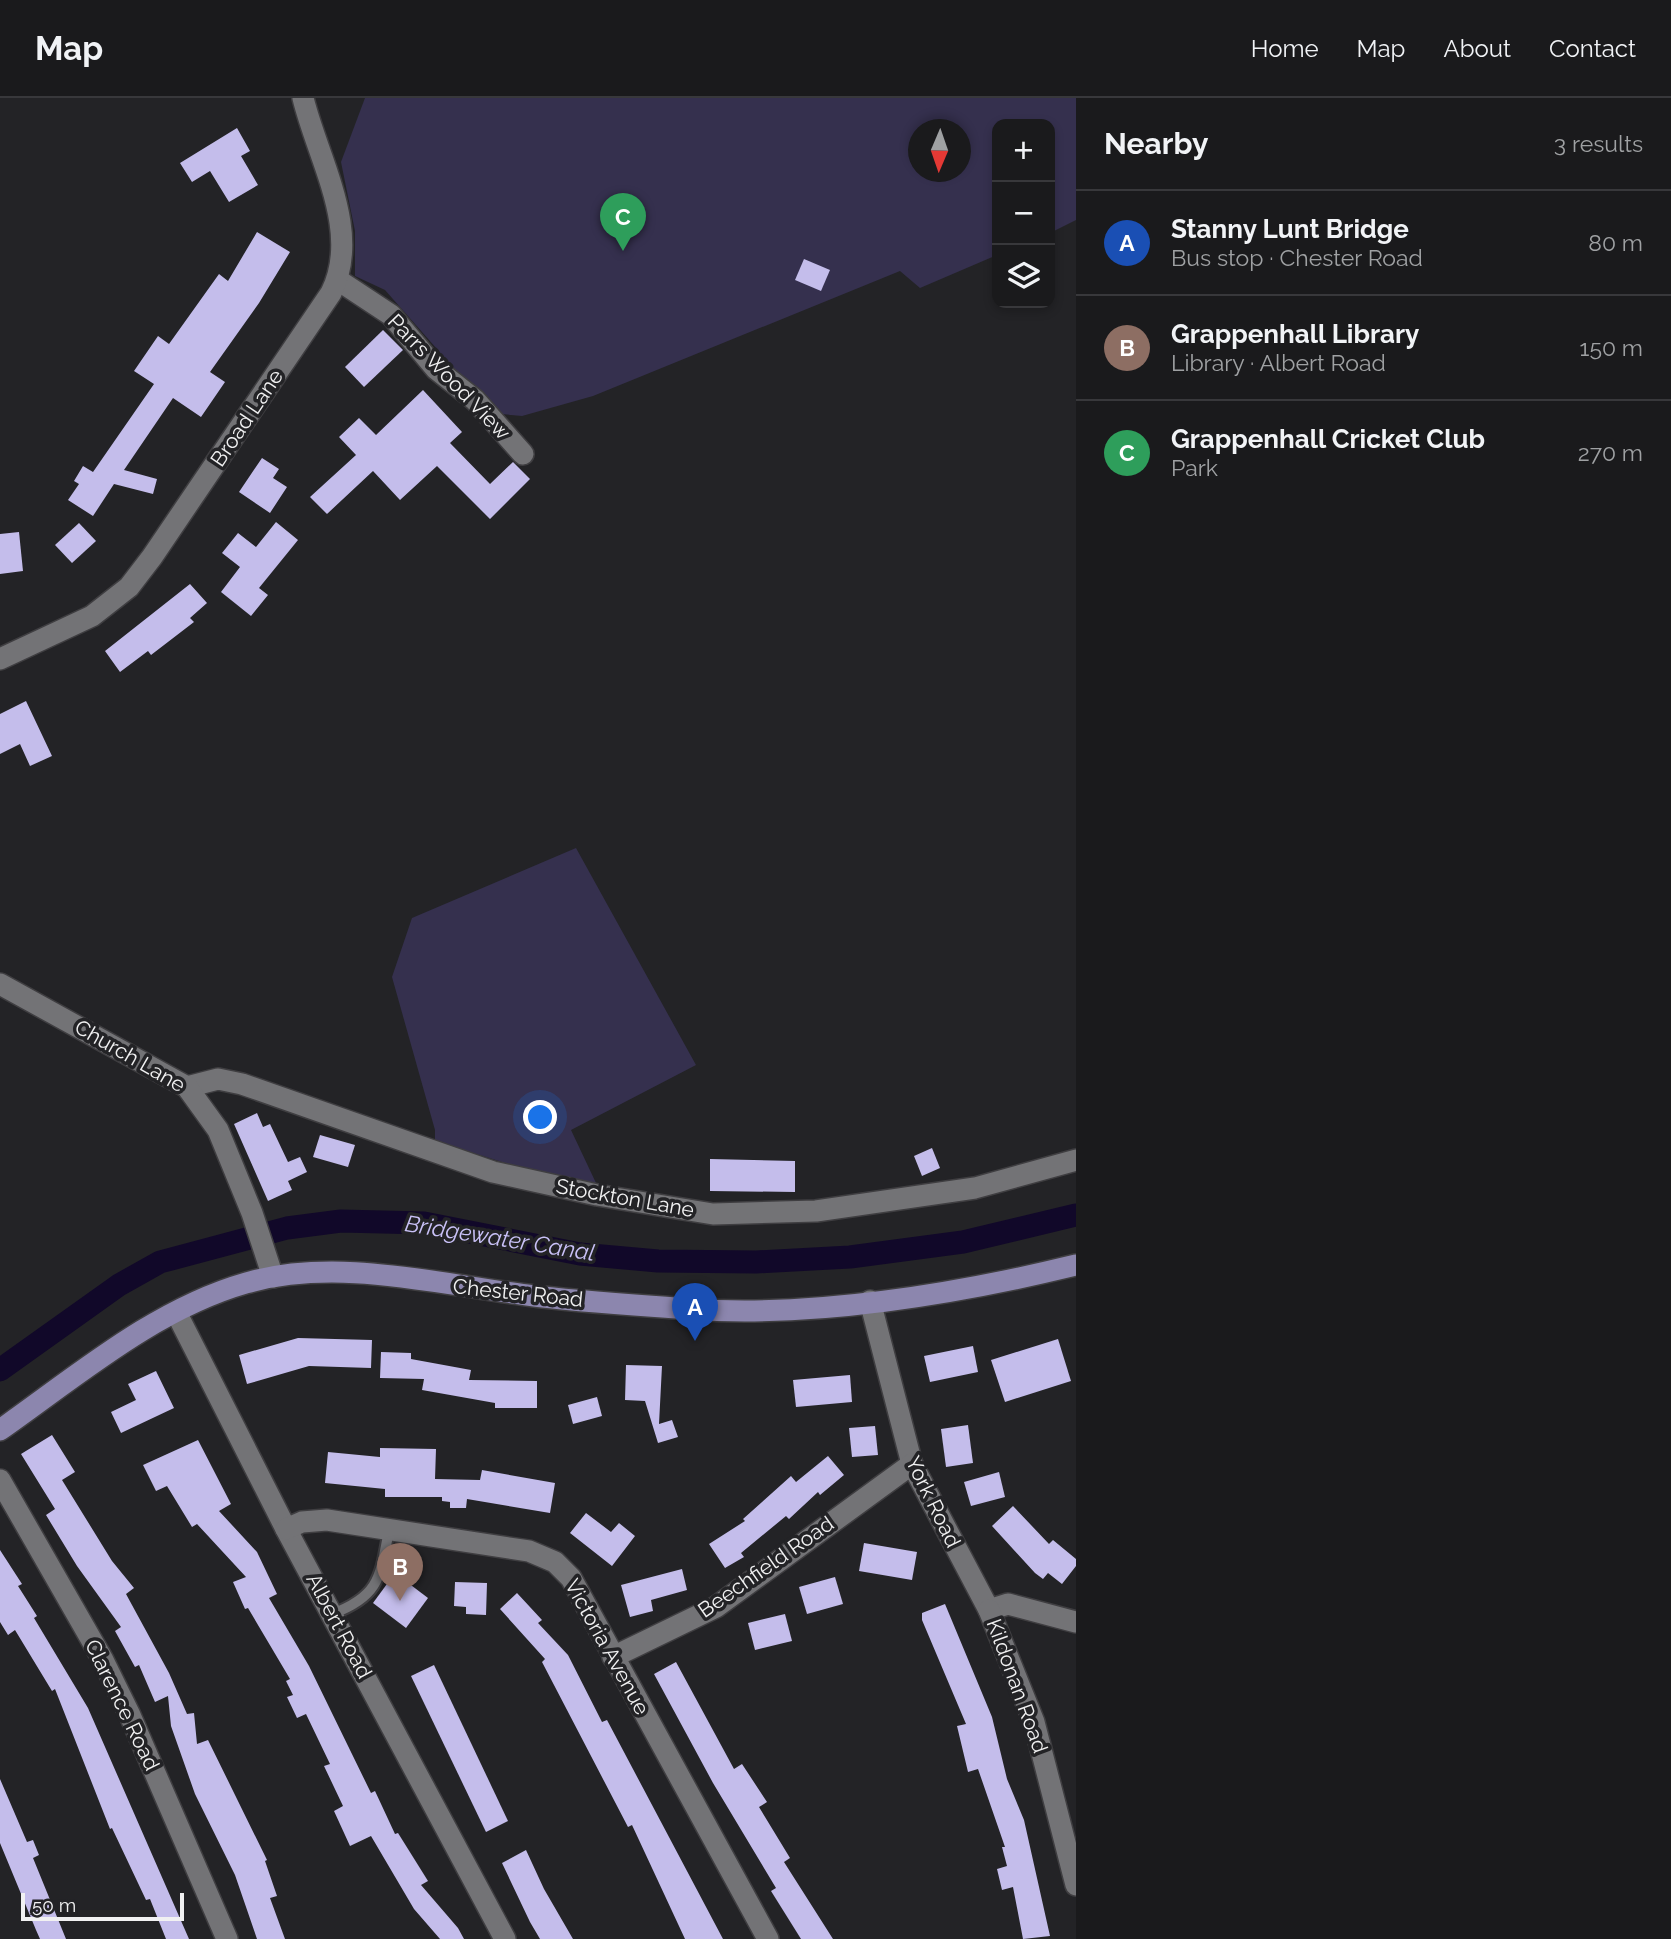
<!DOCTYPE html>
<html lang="en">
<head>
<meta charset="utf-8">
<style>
	body { margin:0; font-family:Raleway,sans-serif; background:#272729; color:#f1f3f6 }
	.controls { position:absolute; right:21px; top:21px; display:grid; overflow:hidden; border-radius:14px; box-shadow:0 4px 10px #0003 }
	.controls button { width:63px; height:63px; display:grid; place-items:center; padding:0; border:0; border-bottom:2px solid #38383b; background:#1a1a1c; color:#f1f3f6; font:35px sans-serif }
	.compass { position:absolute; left:908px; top:21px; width:63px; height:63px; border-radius:50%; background:#1a1a1c; box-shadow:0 4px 10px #0003; rotate:182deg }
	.scale { position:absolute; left:21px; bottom:18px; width:163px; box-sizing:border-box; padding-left:7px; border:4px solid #f1f1f2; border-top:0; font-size:19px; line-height:24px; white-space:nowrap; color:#f1f1f2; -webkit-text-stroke:5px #232326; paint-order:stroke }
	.you { position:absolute; left:541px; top:1020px; width:24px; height:24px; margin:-18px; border:5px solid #fff; border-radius:50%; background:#1a73e8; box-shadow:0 0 0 10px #1a73e833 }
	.badge { display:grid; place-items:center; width:46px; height:46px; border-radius:50%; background:#0f766e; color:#fff; font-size:23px; font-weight:700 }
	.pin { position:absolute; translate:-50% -58px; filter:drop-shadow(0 2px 4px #0008) }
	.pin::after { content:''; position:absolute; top:37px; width:24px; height:21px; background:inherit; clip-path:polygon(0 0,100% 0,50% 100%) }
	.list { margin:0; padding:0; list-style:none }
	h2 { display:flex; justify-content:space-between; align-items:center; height:91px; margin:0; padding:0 28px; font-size:30px }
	h2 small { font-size:23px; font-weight:400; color:#9fa1a3 }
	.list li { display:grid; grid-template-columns:46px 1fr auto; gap:21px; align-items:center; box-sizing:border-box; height:105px; padding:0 28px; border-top:2px solid #38383b }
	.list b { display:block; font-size:26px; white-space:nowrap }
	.list p { margin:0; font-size:23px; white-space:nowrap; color:#9fa1a3 }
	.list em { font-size:23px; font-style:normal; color:#9fa1a3 }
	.icon { flex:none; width:38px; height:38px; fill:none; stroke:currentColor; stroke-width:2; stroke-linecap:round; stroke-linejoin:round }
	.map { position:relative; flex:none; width:1076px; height:1841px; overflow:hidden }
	header { display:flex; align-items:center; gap:42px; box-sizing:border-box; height:98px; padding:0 35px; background:#1a1a1c; border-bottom:2px solid #38383b }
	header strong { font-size:33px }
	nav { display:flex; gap:38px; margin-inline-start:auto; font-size:24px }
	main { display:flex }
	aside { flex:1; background:#1a1a1c }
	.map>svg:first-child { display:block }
	.green { fill:#35304e; fill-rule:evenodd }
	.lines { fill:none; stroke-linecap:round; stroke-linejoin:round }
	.canal { stroke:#110829; stroke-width:23 }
	.building { fill:#c4bdeb }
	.service-casing { stroke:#3f3e41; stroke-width:14 }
	.minor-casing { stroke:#3f3e41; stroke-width:24 }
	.tertiary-casing { stroke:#3f3e41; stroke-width:24 }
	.primary-casing { stroke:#3f3e41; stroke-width:24 }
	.service { stroke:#737376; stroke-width:10 }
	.minor { stroke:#737376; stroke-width:21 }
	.tertiary { stroke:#737376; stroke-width:21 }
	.primary { stroke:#8c86ae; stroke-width:21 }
	.labels { text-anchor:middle; stroke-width:7; stroke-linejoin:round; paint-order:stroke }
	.street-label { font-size:21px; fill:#f1f1f2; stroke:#232326 }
	.water-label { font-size:23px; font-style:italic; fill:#c9c1f7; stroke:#232326 }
</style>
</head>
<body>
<header>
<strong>Map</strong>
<nav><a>Home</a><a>Map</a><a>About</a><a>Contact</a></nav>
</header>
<main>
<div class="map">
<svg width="1076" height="1841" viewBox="0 0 1076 1841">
	<rect width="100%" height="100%" fill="#232326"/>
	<!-- green -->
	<g class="green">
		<path d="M365 0H1076V122L1050 135V26H997V157L920 190 900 173 593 298 522 318 501 316 459 276 385 192 355 178V133L341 64ZM918 32H960V74H918Z"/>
		<polygon points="576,750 696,967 571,1032 596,1085 594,1093 435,1043 435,1032 392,879 412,820"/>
	</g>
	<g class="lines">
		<!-- canal -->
		<polyline class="canal" points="0,1272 119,1187 160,1164 287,1130 341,1123 424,1125 580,1156 658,1163 756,1164 850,1159 963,1144 1076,1117"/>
	</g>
	<!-- building -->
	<g class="building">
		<polygon points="237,30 250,53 241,58 258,87 229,104 210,73 192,84 180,65"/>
		<polygon points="257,134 290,154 259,205 210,274 225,284 201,319 173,300 124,372 157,381 153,396 114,386 93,418 68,402 79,386 74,383 83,368 93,374 154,286 134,273 158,238 169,246 219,176 228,183"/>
		<polygon points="804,161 830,172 821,193 795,182"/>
		<polygon points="383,232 403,252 364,289 345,269"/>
		<polygon points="423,292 462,334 450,345 490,386 513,364 530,381 490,421 437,368 400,402 373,373 327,416 310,399 356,357 339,339 359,320 376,337"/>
		<polygon points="262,360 279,371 273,380 287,389 270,415 239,394"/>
		<polygon points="276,424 298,442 259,490 268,497 251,518 221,494 240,469 222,455 238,435 256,449"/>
		<polygon points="79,425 96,443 72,465 55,447"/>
		<polygon points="19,434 23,473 0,476 0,436"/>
		<polygon points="190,486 207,505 190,520 194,524 151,557 148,553 120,574 105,553"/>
		<polygon points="26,603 52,658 30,668 20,646 0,656 0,616"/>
		<polygon points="257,1015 263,1029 270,1026 288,1064 300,1059 307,1074 288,1083 292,1092 268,1103 234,1026"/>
		<polygon points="320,1037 355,1047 348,1069 313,1059"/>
		<polygon points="932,1050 940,1070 922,1078 914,1058"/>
		<polygon points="710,1061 795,1063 795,1094 710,1093"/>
		<polygon points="298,1240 372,1242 371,1270 309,1268 247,1286 239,1257"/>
		<polygon points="1058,1241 1071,1283 1005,1304 991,1262"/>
		<polygon points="973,1248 978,1274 930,1284 924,1258"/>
		<polygon points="381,1254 411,1255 411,1261 471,1272 469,1282 537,1283 537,1310 495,1310 495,1305 422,1292 424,1281 380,1280"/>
		<polygon points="626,1267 662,1268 659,1326 672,1322 678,1339 658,1345 645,1303 625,1302"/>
		<polygon points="156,1273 174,1310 121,1335 111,1314 136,1302 128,1286"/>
		<polygon points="850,1277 852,1304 796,1309 793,1282"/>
		<polygon points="597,1299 602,1318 573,1326 568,1307"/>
		<polygon points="968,1327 973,1365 946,1369 941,1331"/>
		<polygon points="875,1328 878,1357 852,1359 849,1330"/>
		<polygon points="52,1337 75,1374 62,1382 112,1463 134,1490 126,1496 169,1575 187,1616 194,1615 197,1646 208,1642 267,1762 265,1763 277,1798 270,1800 285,1841 257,1841 235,1777 195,1696 171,1628 168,1598 155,1604 139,1567 135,1569 115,1533 121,1529 77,1468 46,1417 55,1411 21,1356"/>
		<polygon points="198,1342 231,1406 219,1413 257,1454 277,1496 269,1500 309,1568 371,1695 375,1693 395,1736 398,1735 428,1783 421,1787 458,1830 464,1841 440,1841 414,1811 371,1738 350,1748 334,1713 343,1708 324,1668 330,1666 306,1616 297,1620 287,1599 293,1597 286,1583 290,1581 248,1510 245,1511 233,1484 246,1479 197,1426 192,1429 167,1388 156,1393 143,1367"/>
		<polygon points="380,1350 436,1351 435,1381 480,1382 482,1372 555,1385 550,1415 467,1401 466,1410 450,1410 450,1404 442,1403 442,1399 385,1399 385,1391 325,1385 328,1354 380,1359"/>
		<polygon points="828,1358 844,1377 820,1397 818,1394 789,1421 786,1418 741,1455 744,1459 725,1470 709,1446 745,1423 743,1421 791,1378 796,1384"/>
		<polygon points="999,1374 1005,1399 971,1408 964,1384"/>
		<polygon points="1013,1408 1049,1446 1053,1442 1076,1461 1076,1468 1062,1486 1048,1475 1043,1481 1035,1475 992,1428"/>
		<polygon points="586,1415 611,1434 619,1425 635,1438 612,1468 570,1435"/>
		<polygon points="864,1445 917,1454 912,1482 859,1473"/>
		<polygon points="0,1452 22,1486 18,1488 37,1518 34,1520 88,1610 189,1841 166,1841 150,1801 146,1802 112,1730 110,1731 55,1591 52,1593 15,1532 8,1537 0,1524"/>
		<polygon points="682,1471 687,1492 651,1502 653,1513 630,1519 621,1487"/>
		<polygon points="395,1475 428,1500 406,1530 373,1505"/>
		<polygon points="835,1479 843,1506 807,1516 799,1489"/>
		<polygon points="455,1484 487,1485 486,1517 466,1516 466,1509 454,1508"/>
		<polygon points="517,1495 542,1522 538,1525 568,1557 602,1624 607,1622 723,1841 685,1841 632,1727 628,1729 542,1564 545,1561 500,1511"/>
		<polygon points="945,1506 992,1619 1007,1681 1024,1722 1050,1838 1023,1841 1013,1789 1002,1792 997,1771 1007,1768 1002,1749 1005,1749 978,1671 968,1674 957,1628 966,1626 922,1522 922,1515"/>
		<polygon points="785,1516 792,1543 755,1552 748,1525"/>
		<polygon points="676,1564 734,1671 742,1666 767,1704 759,1709 790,1760 784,1764 833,1841 801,1841 771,1793 776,1790 713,1685 654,1576"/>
		<polygon points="434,1567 508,1723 486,1734 411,1578"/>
		<polygon points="0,1681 27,1744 33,1742 39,1757 33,1760 66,1841 40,1841 36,1832 0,1745"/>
		<polygon points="526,1752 544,1791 573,1841 540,1841 530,1824 502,1765"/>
	</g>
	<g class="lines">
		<defs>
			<path id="service" d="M332 1516C380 1498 380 1479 389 1432"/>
			<g id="minor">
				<polyline points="338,182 391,217 436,271 475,302 523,356"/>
				<polyline points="187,989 218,981 242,986 493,1074 597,1097 713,1116 816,1113 975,1090 1076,1062"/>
				<polyline points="870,1203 912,1366 989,1512 1008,1506 1076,1524"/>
				<polyline points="176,1214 286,1431 505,1841"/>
				<polyline points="0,1382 103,1562 129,1615 227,1841"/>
				<polyline points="286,1431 302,1424 327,1422 529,1453 555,1464 571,1480 768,1841"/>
				<polyline points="989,1512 1034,1624 1076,1787"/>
				<polyline points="613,1559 716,1509 912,1366"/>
			</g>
			<g id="tertiary">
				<path d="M0 561 92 518 129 489 152 459 331 195C362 133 318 62 303 0"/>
				<polyline points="0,886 187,989 218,1032 252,1115 273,1179"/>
			</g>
			<path id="primary" d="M0 1332C77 1278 155 1211 246 1185 336 1159 437 1186 527 1197 580 1204 636 1207 690 1211 812 1220 957 1196 1076 1167"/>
		</defs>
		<!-- service casing -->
		<use href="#service" class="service-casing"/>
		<!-- minor casing -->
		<use href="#minor" class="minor-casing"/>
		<!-- tertiary casing -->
		<use href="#tertiary" class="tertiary-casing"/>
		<!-- primary casing -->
		<use href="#primary" class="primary-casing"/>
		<!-- service -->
		<use href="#service" class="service"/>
		<!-- minor -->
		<use href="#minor" class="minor"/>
		<!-- tertiary -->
		<use href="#tertiary" class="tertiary"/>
		<!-- primary -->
		<use href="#primary" class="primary"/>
	</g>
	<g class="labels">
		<!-- street labels -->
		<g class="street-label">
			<text transform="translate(449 279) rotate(46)" y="7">Parrs Wood View</text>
			<text transform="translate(247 320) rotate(-56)" y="7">Broad Lane</text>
			<text transform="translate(130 958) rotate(30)" y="7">Church Lane</text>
			<text transform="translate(625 1100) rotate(10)" y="7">Stockton Lane</text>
			<text transform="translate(518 1195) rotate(6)" y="7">Chester Road</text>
			<text transform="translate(933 1404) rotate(64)" y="7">York Road</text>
			<text transform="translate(766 1469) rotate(-35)" y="7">Beechfield Road</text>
			<text transform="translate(339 1528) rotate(62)" y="7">Albert Road</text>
			<text transform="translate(607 1549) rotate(61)" y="7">Victoria Avenue</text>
			<text transform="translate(1017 1588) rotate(70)" y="7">Kildonan Road</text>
			<text transform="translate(122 1607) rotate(64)" y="7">Clarence Road</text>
		</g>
		<!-- water labels -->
		<g class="water-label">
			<text transform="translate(500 1140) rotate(9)" y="8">Bridgewater Canal</text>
		</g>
	</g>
</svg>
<div class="controls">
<button>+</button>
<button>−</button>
<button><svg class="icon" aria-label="layers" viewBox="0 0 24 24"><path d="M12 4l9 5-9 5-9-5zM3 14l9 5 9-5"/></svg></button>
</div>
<svg class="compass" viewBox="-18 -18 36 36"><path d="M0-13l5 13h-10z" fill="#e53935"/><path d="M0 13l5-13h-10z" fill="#9fa1a3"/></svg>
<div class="scale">50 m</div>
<div class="you"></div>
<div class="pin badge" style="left:695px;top:1243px;background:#1a4fb4">A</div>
<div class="pin badge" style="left:400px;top:1503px;background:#8d6e63">B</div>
<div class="pin badge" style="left:623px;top:153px;background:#2e9e5b">C</div>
</div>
<aside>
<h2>Nearby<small>3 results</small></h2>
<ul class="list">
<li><span class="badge" style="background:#1a4fb4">A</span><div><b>Stanny Lunt Bridge</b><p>Bus stop · Chester Road</p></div><em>80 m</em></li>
<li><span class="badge" style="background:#8d6e63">B</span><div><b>Grappenhall Library</b><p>Library · Albert Road</p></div><em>150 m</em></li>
<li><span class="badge" style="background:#2e9e5b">C</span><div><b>Grappenhall Cricket Club</b><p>Park</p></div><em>270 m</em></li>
</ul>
</aside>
</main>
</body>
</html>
